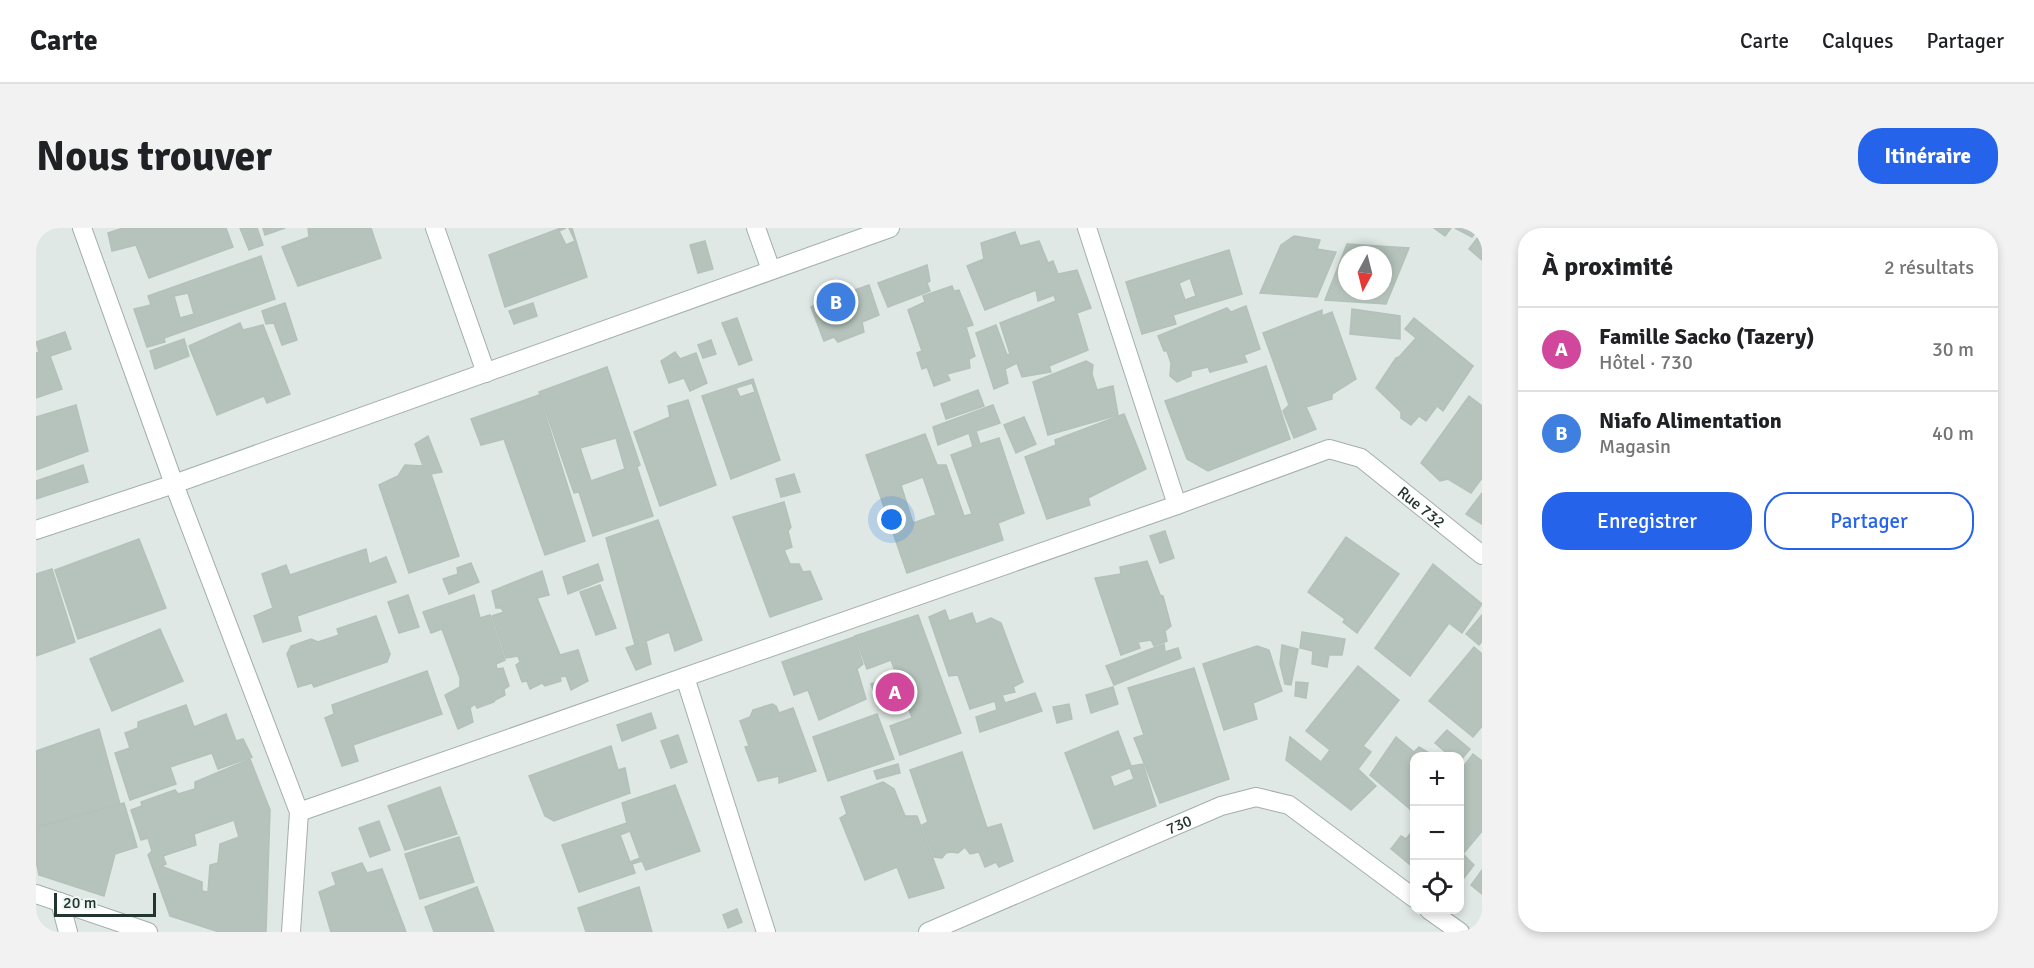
<!DOCTYPE html>
<html lang="fr">
<head>
<meta charset="utf-8">
<style>
	body { margin:0; font-family:Signika,sans-serif; background:#f2f2f2; color:#202124 }
	.controls { position:absolute; right:18px; bottom:18px; display:grid; overflow:hidden; border-radius:12px; box-shadow:0 3px 9px #0003 }
	.controls button { width:54px; height:54px; display:grid; place-items:center; padding:0; border:0; border-bottom:2px solid #e0e0e0; background:#fff; color:#202124; font:30px sans-serif }
	.compass { position:absolute; left:1302px; top:18px; width:54px; height:54px; border-radius:50%; background:#fff; box-shadow:0 3px 9px #0003; rotate:187deg }
	.scale { position:absolute; left:18px; bottom:15px; width:102px; box-sizing:border-box; padding-left:6px; border:3px solid #22362f; border-top:0; font-size:16px; line-height:21px; white-space:nowrap; color:#22362f; -webkit-text-stroke:4px #eff5f2; paint-order:stroke }
	.you { position:absolute; left:856px; top:292px; width:21px; height:21px; margin:-15px; border:4px solid #fff; border-radius:50%; background:#1a73e8; box-shadow:0 0 0 9px #1a73e833 }
	.badge { display:grid; place-items:center; width:39px; height:39px; border-radius:50%; background:#2563eb; color:#fff; font-size:20px; font-weight:700 }
	.pin { position:absolute; translate:-50% -50%; border:3px solid #fff; box-shadow:0 2px 6px #0006 }
	.list { margin:0; padding:0; list-style:none }
	h2 { display:flex; justify-content:space-between; align-items:center; height:78px; margin:0; padding:0 24px; font-size:26px }
	h2 small { font-size:20px; font-weight:400; color:#757577 }
	.list li { display:grid; grid-template-columns:39px 1fr auto; gap:18px; align-items:center; box-sizing:border-box; height:84px; padding:0 24px; border-top:2px solid #e0e0e0 }
	.list b { display:block; font-size:22px; white-space:nowrap }
	.list p { margin:0; font-size:20px; white-space:nowrap; color:#757577 }
	.list em { font-size:20px; font-style:normal; color:#757577 }
	.actions { display:flex; gap:12px; padding:18px 24px }
	.actions a { flex:1; padding:14px 0; border:2px solid #2563eb; border-radius:24px; text-align:center; font-size:21px; color:#2563eb }
	.actions .main { background:#2563eb; color:#fff }
	.icon { flex:none; width:33px; height:33px; fill:none; stroke:currentColor; stroke-width:2; stroke-linecap:round; stroke-linejoin:round }
	.map { position:relative; flex:none; width:1446px; height:704px; overflow:hidden; border-radius:24px }
	header { display:flex; align-items:center; gap:36px; box-sizing:border-box; height:84px; padding:0 30px; background:#fff; border-bottom:2px solid #e0e0e0 }
	header strong { font-size:28px }
	nav { display:flex; gap:33px; margin-inline-start:auto; font-size:21px }
	.intro { display:flex; align-items:center; justify-content:space-between; box-sizing:border-box; height:144px; padding:0 36px }
	h1 { margin:0; font-size:42px }
	.button { padding:15px 27px; border-radius:24px; background:#2563eb; color:#fff; font-size:21px; font-weight:700 }
	main { display:flex; gap:36px; padding:0 36px }
	aside { flex:1; background:#fff; border-radius:24px; box-shadow:0 3px 9px #0003 }
	.map>svg:first-child { display:block }
	.building { fill:#b5c3bc; stroke:#b3c1ba; stroke-width:1.5; fill-rule:evenodd }
	.lines { fill:none; stroke-linecap:round; stroke-linejoin:round }
	.minor-casing { stroke:#a3afaa; stroke-width:20 }
	.minor { stroke:#fff; stroke-width:18 }
	.labels { text-anchor:middle; stroke-width:4.5; stroke-linejoin:round; paint-order:stroke }
	.street-label { font-size:16px; fill:#22362f; stroke:#eff5f2 }
</style>
</head>
<body>
<header>
<strong>Carte</strong>
<nav><a>Carte</a><a>Calques</a><a>Partager</a></nav>
</header>
<div class="intro"><h1>Nous trouver</h1><a class="button">Itinéraire</a></div>
<main>
<div class="map">
<svg width="1446" height="704" viewBox="0 0 1446 704">
	<rect width="100%" height="100%" fill="#dfe8e4"/>
	<!-- building -->
	<g class="building">
		<polygon points="87,0 190,0 197,19 113,50 100,17 76,23 72,5"/>
		<polygon points="204,0 221,0 227,17 213,22"/>
		<polygon points="227,0 249,0 229,7"/>
		<polygon points="272,0 335,0 345,30 262,58 246,19 273,9"/>
		<polygon points="525,0 530,0 523,3 530,17 539,13 533,0 536,0 551,49 469,79 453,27"/>
		<polygon points="1398,0 1415,0 1409,8"/>
		<polygon points="1419,0 1443,0 1436,9"/>
		<polygon points="979,4 984,18 1003,13 1012,35 1017,33 1022,46 1041,42 1055,80 1041,85 1052,122 1013,138 1015,144 986,149 981,135 969,141 972,155 958,161 940,105 960,97 971,127 974,126 964,95 1020,73 1018,67 1002,73 1000,62 949,82 931,38 948,31 945,15"/>
		<polygon points="1446,4 1446,32 1433,21"/>
		<polygon points="1258,8 1284,12 1281,21 1300,24 1281,69 1224,65 1245,17"/>
		<polygon points="669,13 677,41 662,45 654,17"/>
		<path d="M1311 16 1373 20 1350 76 1289 72ZM1311 27H1347V63H1311Z"/>
		<path d="M1193 22 1206 66 1137 87 1140 96 1106 106 1090 54ZM1154 50 1160 68 1149 72 1143 55Z"/>
		<path d="M225 28 239 71 128 110 129 114 111 119 98 81 115 77 112 68ZM152 65 158 86 144 90 138 68Z"/>
		<polygon points="891,37 894,53 891,55 894,63 852,79 842,55"/>
		<polygon points="833,57 843,87 826,94 828,104 802,114 798,109 788,113 775,79 785,73 785,69 813,59 816,63"/>
		<polygon points="916,58 918,63 923,62 937,97 930,99 939,128 933,131 934,140 911,146 914,152 898,158 891,139 886,141 881,125 886,123 872,82 889,74 887,68"/>
		<polygon points="249,75 261,112 246,117 238,95 230,96 226,83"/>
		<polygon points="497,75 501,88 478,96 473,83"/>
		<polygon points="1210,78 1224,121 1208,127 1211,134 1174,144 1172,139 1155,143 1155,148 1141,154 1134,148 1135,135 1131,123 1128,123 1122,108 1191,80 1195,84"/>
		<polygon points="1316,81 1364,88 1364,111 1314,106"/>
		<polygon points="1286,82 1286,88 1296,84 1320,151 1296,166 1296,171 1270,179 1280,201 1258,210 1247,183 1253,177 1227,105"/>
		<polygon points="701,90 716,132 703,137 686,95"/>
		<polygon points="1378,90 1437,138 1407,183 1401,178 1390,193 1383,188 1375,197 1365,190 1365,184 1340,160 1360,130 1363,129 1380,110 1369,101"/>
		<polygon points="204,95 207,102 227,97 254,166 231,175 228,168 181,187 153,118"/>
		<polygon points="29,104 35,121 14,128 26,161 0,170 0,125 3,124 0,114"/>
		<polygon points="148,111 153,128 119,141 114,123"/>
		<polygon points="675,112 680,126 667,130 662,117"/>
		<polygon points="639,124 644,131 660,125 671,155 654,163 648,150 633,155 625,133"/>
		<polygon points="1050,133 1057,137 1056,146 1061,162 1077,158 1082,187 1012,207 997,154"/>
		<polygon points="1230,138 1254,211 1172,243 1151,231 1129,173"/>
		<path d="M571 139 604 237 601 239 617 288 557 308 543 264 538 265 503 164ZM580 210 589 241 555 253 544 220Z"/>
		<path d="M717 151 744 232 695 251 666 168ZM716 155 719 164 704 169 700 160Z"/>
		<polygon points="942,162 948,178 910,191 905,176"/>
		<polygon points="503,167 549,313 509,327 468,211 445,217 435,191"/>
		<polygon points="1433,168 1446,178 1446,250 1435,265 1412,251 1404,253 1385,235"/>
		<polygon points="652,172 680,257 624,278 598,204 634,189 632,178"/>
		<polygon points="40,177 52,223 0,242 0,189"/>
		<path d="M957 177 964 195 940 203 944 216 963 210 988 285 962 295 967 312 871 345 830 227 889 206 901 237H910L928 288 936 286 915 227 937 219 933 205 902 217 897 199ZM887 249 900 287 877 295 865 257Z"/>
		<polygon points="1088,186 1110,241 1052,270 1054,277 1011,291 989,229 1020,217 1019,212"/>
		<polygon points="988,189 1000,216 980,225 968,197"/>
		<polygon points="392,208 406,244 395,246 423,328 373,345 343,257 362,248 369,237 387,238 379,216"/>
		<polygon points="47,237 52,254 0,271 0,253"/>
		<polygon points="758,246 764,264 745,269 740,251"/>
		<polygon points="1446,265 1446,296 1430,286"/>
		<polygon points="748,274 755,299 752,303 756,319 748,322 754,336 763,336 767,344 774,343 786,371 734,389 697,289"/>
		<polygon points="622,292 666,412 639,423 633,404 610,413 615,436 600,442 590,420 599,417 570,310"/>
		<polygon points="1129,303 1138,330 1124,335 1114,308"/>
		<polygon points="1310,309 1363,346 1321,405 1307,394 1309,391 1272,364"/>
		<polygon points="103,311 130,380 42,411 19,342"/>
		<polygon points="330,321 333,336 350,329 360,354 261,388 265,403 227,414 218,388 237,380 226,346 250,337 254,347"/>
		<polygon points="1111,333 1124,367 1127,368 1135,398 1129,403 1131,413 1118,418 1115,412 1102,414 1104,420 1085,427 1059,350 1085,346 1084,339"/>
		<polygon points="435,335 443,354 413,366 407,351 422,346 421,340"/>
		<polygon points="562,336 567,352 532,366 527,349"/>
		<polygon points="1397,336 1446,376 1426,405 1413,395 1374,448 1339,420"/>
		<polygon points="16,341 39,414 0,428 0,346"/>
		<polygon points="506,343 513,367 501,370 524,427 542,422 552,453 535,462 530,448 524,449 525,453 509,458 506,455 494,461 491,453 486,454 480,437 484,434 482,428 470,430 456,388 468,384 465,380 460,380 456,363"/>
		<polygon points="564,357 580,400 560,407 544,364"/>
		<polygon points="372,367 383,399 363,405 352,374"/>
		<polygon points="438,367 444,390 454,387 469,432 460,436 461,441 467,440 473,458 468,461 469,467 459,472 458,474 441,480 439,476 434,480 437,494 422,501 409,467 424,459 424,450 406,401 395,405 387,384"/>
		<polygon points="909,382 913,393 936,385 940,396 955,390 965,395 987,454 977,459 979,464 966,467 969,475 999,465 1006,483 944,504 940,489 961,482 959,473 934,481 922,447 913,448 893,389"/>
		<polygon points="882,387 925,505 864,527 854,498 876,490 855,432 831,441 819,408"/>
		<polygon points="1446,387 1446,413 1443,417 1430,406"/>
		<polygon points="340,388 354,426 351,434 278,459 276,455 262,459 251,426 255,418 275,411 282,414 303,407 301,401"/>
		<polygon points="124,401 147,453 76,483 54,431"/>
		<polygon points="1266,404 1309,411 1306,427 1293,427 1291,439 1276,436 1277,423 1264,420"/>
		<polygon points="818,409 827,436 821,441 830,471 783,492 772,462 758,467 746,434"/>
		<polygon points="1128,416 1129,424 1142,420 1145,430 1078,457 1070,438"/>
		<polygon points="1246,417 1262,421 1255,457 1249,456 1244,436"/>
		<polygon points="1221,418 1233,422 1246,463 1217,475 1221,491 1188,502 1167,436"/>
		<polygon points="1438,419 1446,426 1446,498 1437,509 1393,473"/>
		<polygon points="1322,438 1363,472 1327,518 1335,524 1322,541 1340,558 1315,582 1250,532 1254,509 1285,534 1294,522 1270,503"/>
		<polygon points="1158,440 1193,551 1124,575 1098,510 1108,507 1092,460"/>
		<polygon points="391,443 406,486 317,517 322,533 306,538 289,490 298,486 296,477"/>
		<polygon points="847,452 855,474 843,478 835,456"/>
		<polygon points="1260,454 1272,455 1270,470 1259,468"/>
		<polygon points="1077,459 1082,476 1055,485 1050,467"/>
		<polygon points="736,476 740,478 743,485 757,480 780,543 743,555 743,548 722,553 709,519 713,518 704,493 714,489 717,482"/>
		<polygon points="1033,476 1036,491 1021,495 1017,479"/>
		<polygon points="150,477 158,499 190,486 200,513 207,511 216,529 182,541 176,525 134,539 140,556 94,572 79,525 94,520 89,505 102,500 102,494"/>
		<polygon points="615,485 620,500 586,513 581,497"/>
		<polygon points="841,486 858,531 792,553 777,509"/>
		<polygon points="63,501 84,576 0,599 0,523"/>
		<polygon points="1411,502 1434,521 1424,533 1424,528 1414,528 1399,515"/>
		<path d="M1082 503 1095 538 1107 536 1120 578 1058 601 1029 525ZM1094 540 1098 551 1078 559 1074 548Z"/>
		<polygon points="642,507 651,534 635,540 625,513"/>
		<polygon points="1360,509 1378,524 1383,519 1395,526 1394,528 1378,528 1378,578 1375,582 1334,547"/>
		<polygon points="575,518 582,542 589,540 594,565 518,593 509,588 493,548"/>
		<polygon points="926,524 951,600 965,596 977,633 963,639 960,634 949,639 943,624 934,626 929,619 922,625 915,624 910,625 906,630 898,629 886,597 892,594 874,542"/>
		<polygon points="1437,526 1446,533 1446,603 1427,626 1438,637 1424,655 1424,543"/>
		<path d="M214 531 234 582 230 704H183L134 688 112 627 116 623 112 610 105 612 95 582 106 578 105 574 139 562 142 566 159 561V554ZM198 592 203 609 184 616 182 635 174 637 172 664 166 663V654L125 638 130 636 127 628 160 617 158 606Z"/>
		<polygon points="862,536 864,545 841,551 838,543"/>
		<polygon points="847,554 858,561 869,588 881,588 908,660 873,670 861,639 829,652 804,590 811,586 805,569"/>
		<path d="M639 557 664 623 610 642 606 633 596 636 599 645 543 664 526 617 591 595 586 575ZM594 603 604 630 594 634 584 607Z"/>
		<polygon points="404,559 421,606 369,622 352,578"/>
		<polygon points="88,575 101,619 79,626 68,668 3,647 0,633 0,600"/>
		<polygon points="343,593 354,622 334,629 323,600"/>
		<polygon points="1378,601 1378,640 1355,621 1365,608 1370,611"/>
		<polygon points="423,609 438,654 384,671 369,626"/>
		<polygon points="326,635 331,645 346,641 370,704 295,704 283,664 300,657 296,645"/>
		<polygon points="1446,642 1446,666 1435,657"/>
		<polygon points="441,659 458,704 398,704 389,679"/>
		<polygon points="603,659 616,704 550,704 542,680"/>
		<polygon points="701,681 706,694 692,700 687,687"/>
	</g>
	<g class="lines">
		<defs>
			<g id="minor">
				<polyline points="46,0 138,256 263,584 255,704"/>
				<polyline points="399,0 450,145"/>
				<polyline points="720,0 735,42"/>
				<polyline points="1051,0 1141,277"/>
				<polyline points="0,302 138,256 854,0"/>
				<polyline points="649,449 730,704"/>
				<path id="s1" d="M263 584 1141 277 1293 221 1325 230 1446 327"/>
				<polyline points="0,666 112,704"/>
				<polyline points="24,674 32,704"/>
				<polyline points="1393,682 1424,704"/>
				<path id="s2" d="M892 704 1185 578 1220 569 1253 577 1378 670"/>
			</g>
		</defs>
		<!-- minor casing -->
		<use href="#minor" class="minor-casing"/>
		<!-- minor -->
		<use href="#minor" class="minor"/>
	</g>
	<g class="labels">
		<!-- street labels -->
		<g class="street-label">
			<text dy="6" stroke="none"><textPath href="#s1" startOffset="1203">Rue 732</textPath></text>
			<text dy="6" stroke="none"><textPath href="#s2" startOffset="273">730</textPath></text>
		</g>
	</g>
</svg>
<div class="controls">
<button>+</button>
<button>−</button>
<button><svg class="icon" aria-label="locate" viewBox="0 0 24 24"><circle cx="12" cy="12" r="6"/><path d="M12 2v4M12 18v4M2 12h4M18 12h4"/></svg></button>
</div>
<svg class="compass" viewBox="-18 -18 36 36"><path d="M0-13l5 13h-10z" fill="#e53935"/><path d="M0 13l5-13h-10z" fill="#757577"/></svg>
<div class="scale">20 m</div>
<div class="you"></div>
<div class="pin badge" style="left:859px;top:464px;background:#d1479c">A</div>
<div class="pin badge" style="left:800px;top:74px;background:#3f7fe0">B</div>
</div>
<aside>
<h2>À proximité<small>2 résultats</small></h2>
<ul class="list">
<li><span class="badge" style="background:#d1479c">A</span><div><b>Famille Sacko (Tazery)</b><p>Hôtel · 730</p></div><em>30 m</em></li>
<li><span class="badge" style="background:#3f7fe0">B</span><div><b>Niafo Alimentation</b><p>Magasin</p></div><em>40 m</em></li>
</ul>
<div class="actions"><a class="main">Enregistrer</a><a>Partager</a></div>
</aside>
</main>
</body>
</html>
